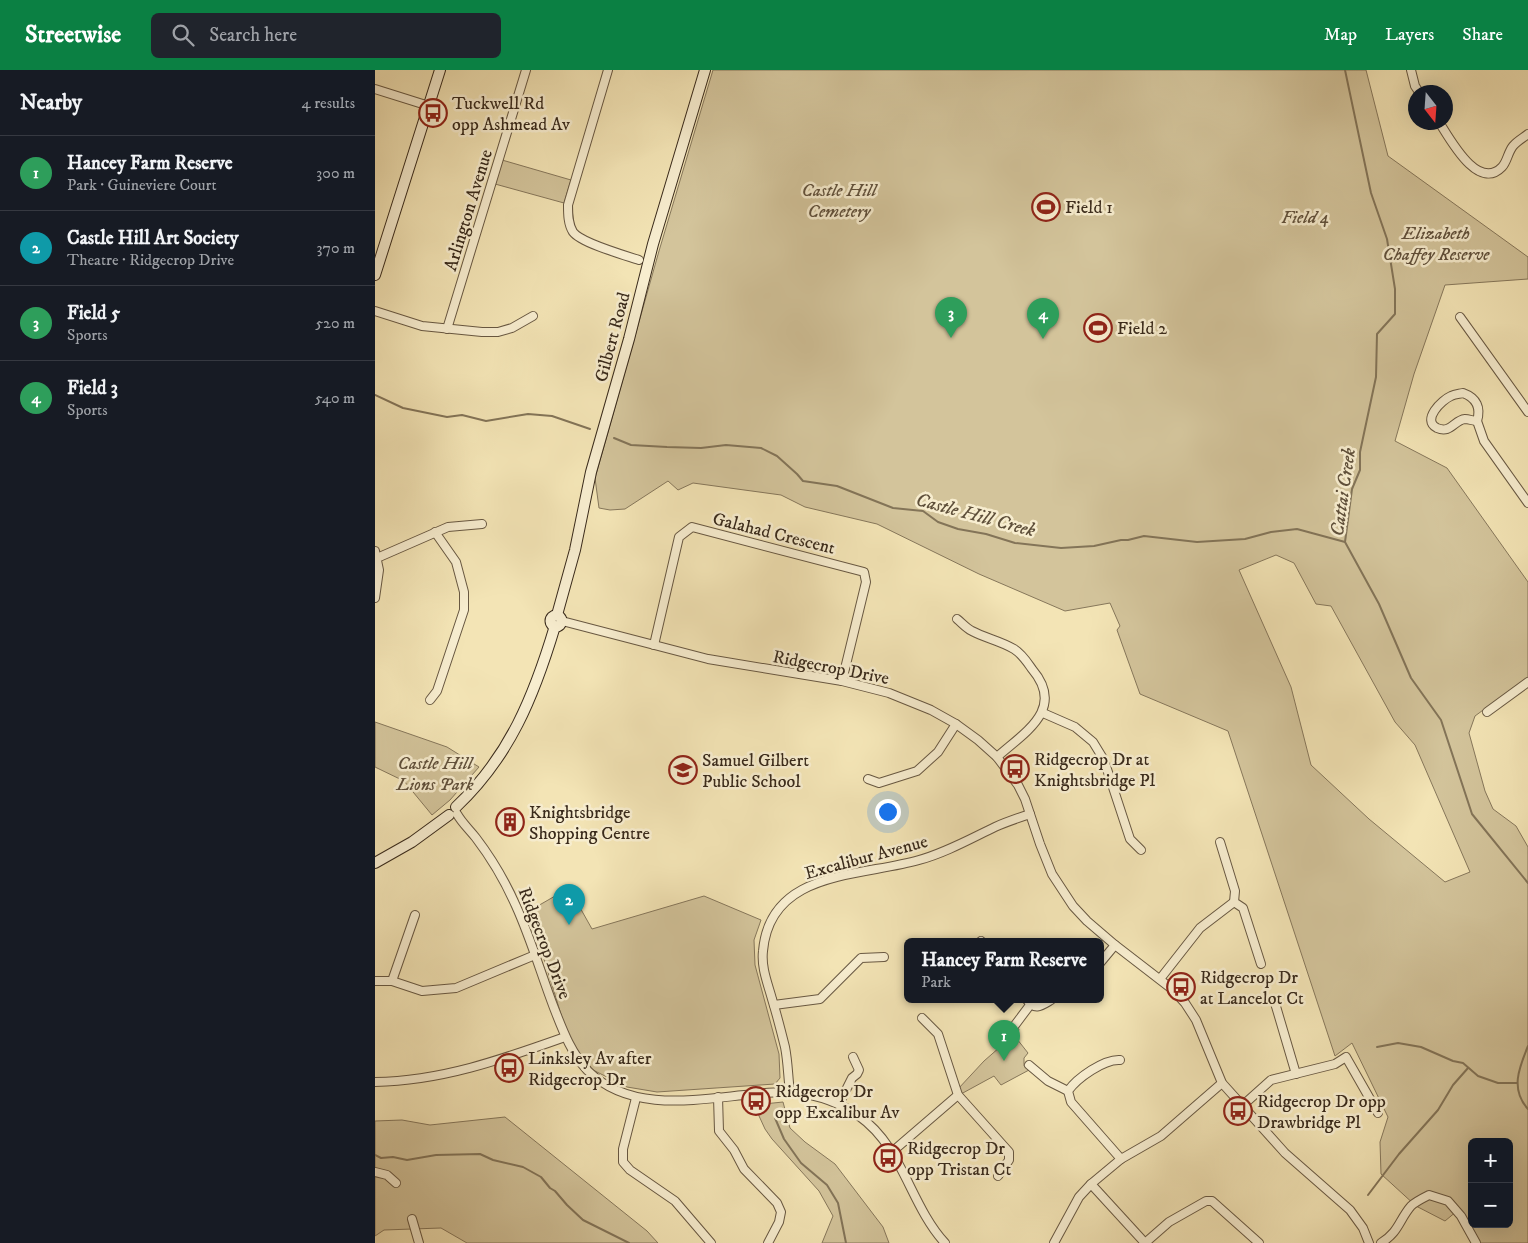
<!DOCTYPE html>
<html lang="en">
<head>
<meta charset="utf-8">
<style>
	body { margin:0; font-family:"IM FELL DW Pica",serif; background:#20242c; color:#f1f3f6 }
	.controls { position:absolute; right:15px; bottom:15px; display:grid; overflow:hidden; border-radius:8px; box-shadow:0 5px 20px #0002 }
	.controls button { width:45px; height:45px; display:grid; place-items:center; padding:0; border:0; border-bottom:1px solid #363941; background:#171b24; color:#f1f3f6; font:25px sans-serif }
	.compass { position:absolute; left:1033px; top:15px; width:45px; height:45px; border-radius:50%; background:#171b24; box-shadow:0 5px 20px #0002; rotate:163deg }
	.you { position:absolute; left:512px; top:741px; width:18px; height:18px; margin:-12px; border:4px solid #fff; border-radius:50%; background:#1a73e8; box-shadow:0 0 0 8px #1a73e833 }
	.badge { display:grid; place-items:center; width:32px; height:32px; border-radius:50%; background:#0b8043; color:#fff; font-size:16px; font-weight:700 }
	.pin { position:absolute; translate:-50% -41px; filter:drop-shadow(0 1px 2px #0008) }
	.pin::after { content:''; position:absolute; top:26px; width:18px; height:15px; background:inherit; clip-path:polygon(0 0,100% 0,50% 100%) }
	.popup { position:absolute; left:529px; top:868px; width:200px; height:65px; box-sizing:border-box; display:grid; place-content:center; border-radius:8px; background:#171b24; filter:drop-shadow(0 1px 4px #0005); font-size:16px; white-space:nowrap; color:#9ea1a6 }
	.popup b { font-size:19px; color:#f1f3f6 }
	.popup::after { content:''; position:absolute; left:50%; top:100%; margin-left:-10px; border:10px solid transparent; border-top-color:#171b24 }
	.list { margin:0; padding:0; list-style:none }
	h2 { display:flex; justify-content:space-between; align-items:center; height:65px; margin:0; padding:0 20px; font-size:21px }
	h2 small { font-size:16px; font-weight:400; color:#9ea1a6 }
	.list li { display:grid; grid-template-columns:32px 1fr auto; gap:15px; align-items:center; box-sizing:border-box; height:75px; padding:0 20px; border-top:1px solid #363941 }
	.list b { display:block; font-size:19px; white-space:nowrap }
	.list p { margin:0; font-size:16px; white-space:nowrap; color:#9ea1a6 }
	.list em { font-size:16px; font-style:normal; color:#9ea1a6 }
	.icon { flex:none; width:28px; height:28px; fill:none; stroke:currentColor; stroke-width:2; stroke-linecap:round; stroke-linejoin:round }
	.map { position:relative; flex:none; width:1153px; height:1173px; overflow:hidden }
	header { display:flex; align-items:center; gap:30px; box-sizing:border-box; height:70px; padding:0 25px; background:#0b8043; color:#fff }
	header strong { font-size:24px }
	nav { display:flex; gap:28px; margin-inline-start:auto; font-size:18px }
	.search { width:350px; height:45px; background:#20242c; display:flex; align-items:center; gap:12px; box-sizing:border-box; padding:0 18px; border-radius:8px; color:#9ea1a6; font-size:19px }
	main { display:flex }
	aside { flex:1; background:#171b24 }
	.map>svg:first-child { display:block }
	.green { fill:#d3c49b; stroke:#86775b; fill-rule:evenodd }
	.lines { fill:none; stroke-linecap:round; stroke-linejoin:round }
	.stream { stroke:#837458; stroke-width:2 }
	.street-casing { stroke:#685842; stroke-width:10 }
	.secondary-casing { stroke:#392a1b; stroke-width:12 }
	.street { stroke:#f7edcf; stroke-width:8 }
	.secondary { stroke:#f7edcf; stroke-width:10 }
	.labels { text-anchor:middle; stroke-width:5; stroke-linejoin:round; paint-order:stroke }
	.poi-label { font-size:18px; fill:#392a1b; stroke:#f7edcf; text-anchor:start }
	.park-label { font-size:18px; font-style:italic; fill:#60503b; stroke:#f7edcf }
	.street-label { font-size:18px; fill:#392a1b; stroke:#f7edcf }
	.water-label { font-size:19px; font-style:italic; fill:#5e4f3a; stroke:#f7edcf }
</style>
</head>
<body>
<header>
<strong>Streetwise</strong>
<div class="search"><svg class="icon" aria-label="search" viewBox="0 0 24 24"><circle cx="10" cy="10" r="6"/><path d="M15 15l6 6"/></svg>Search here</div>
<nav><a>Map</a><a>Layers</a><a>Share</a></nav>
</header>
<main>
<aside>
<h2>Nearby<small>4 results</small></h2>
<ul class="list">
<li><span class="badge" style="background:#2e9e5b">1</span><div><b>Hancey Farm Reserve</b><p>Park · Guineviere Court</p></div><em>300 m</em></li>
<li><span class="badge" style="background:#0f9aa8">2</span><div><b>Castle Hill Art Society</b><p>Theatre · Ridgecrop Drive</p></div><em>370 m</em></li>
<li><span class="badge" style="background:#2e9e5b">3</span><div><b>Field 5</b><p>Sports</p></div><em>520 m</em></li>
<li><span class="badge" style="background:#2e9e5b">4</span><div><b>Field 3</b><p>Sports</p></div><em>540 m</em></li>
</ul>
</aside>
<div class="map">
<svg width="1153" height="1173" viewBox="0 0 1153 1173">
	<rect width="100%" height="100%" fill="#f3e4b5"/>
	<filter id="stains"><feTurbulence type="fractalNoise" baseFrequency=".004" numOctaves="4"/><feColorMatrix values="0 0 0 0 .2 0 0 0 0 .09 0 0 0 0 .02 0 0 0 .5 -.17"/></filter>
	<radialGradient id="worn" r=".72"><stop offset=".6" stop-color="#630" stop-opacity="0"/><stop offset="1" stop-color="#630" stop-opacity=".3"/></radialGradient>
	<!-- green -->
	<g class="green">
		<path d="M338 0H991L1013 86 1153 187V209L1070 215 1039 304 1020 371 1072 398 1153 512V607L1100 646 1094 663 1110 721 1118 739 1141 756 1153 777V1173H1104L1082 1141 1070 1151 1041 1136 1006 1104 1005 1072 1013 1047 977 973 960 986 853 661 765 624 742 560 745 556 735 533 690 541 604 504 502 454 430 437 406 425 318 413 303 420 293 411 250 439 235 440 224 438 220 408 284 181ZM901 485 919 493 941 534 956 536 1020 652 1040 675 1095 802 1070 812 994 749 936 695 916 617 864 500ZM1097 1072H1134V1154H1097Z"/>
		<polygon points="127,90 196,110 189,133 120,114"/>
		<polygon points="0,652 72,677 104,697 75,730 57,745 29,711 0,697"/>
		<polygon points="194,818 217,859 329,826 386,850 379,870 380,895 404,984 405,1008 400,1014 282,1022 252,1017 218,1000 194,970 154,841"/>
		<polygon points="638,958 644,959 642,969 653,983 649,988 649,996 654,1000 626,1015 619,1006 586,1024 583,1019 609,991 633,970"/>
		<polygon points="408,1032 415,1058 430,1072 460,1094 508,1157 514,1173 447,1173 458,1146 444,1121 397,1069 390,1059 379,1035"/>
		<polygon points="130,1047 272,1161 283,1173 92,1173 66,1158 9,1160 0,1166 0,1051 27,1050 55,1055"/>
	</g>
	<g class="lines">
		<!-- stream -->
		<g class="stream">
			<polyline points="970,0 996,123 1012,169 1020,219 1020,244 1002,264 1001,307 985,382 985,400 977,419 970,472 1004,534 1036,608 1066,650 1097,744 1153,813"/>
			<polyline points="0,325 28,338 72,347 87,345 111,351 153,344 177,346 215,359"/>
			<polyline points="239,368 256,375 292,377 326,378 351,375 386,378 402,386 422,404 428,411 462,416 518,438 548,441 563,452 583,459 611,464 640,473 686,478 719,476 746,470 753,470 769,466 822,472 870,469 896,462 922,459 970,472"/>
			<path d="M1153 976C1144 998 1135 1019 1153 1039"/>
			<polyline points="1002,977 1023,973 1046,977 1078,991 1088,993 1103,1006 1123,1013 1142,1013"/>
			<polyline points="400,1048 409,1069 426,1093 452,1115 463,1133 471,1173"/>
			<polyline points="0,1085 6,1088 18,1087 32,1090 61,1085 105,1084 118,1090 148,1097 166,1107 175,1118 180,1121 192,1135 208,1150 254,1173"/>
			<polyline points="993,1125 1024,1084 1063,1040 1078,1015 1093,998"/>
		</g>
		<defs>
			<g id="street">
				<path d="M233 0 193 135C193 144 193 154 198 162 206 173 249 185 264 190"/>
				<polyline points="1036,0 1040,16 1044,22"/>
				<polyline points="0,19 54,36"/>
				<path d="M1064 52C1075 69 1103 122 1127 97 1132 92 1133 82 1138 76 1142 71 1148 68 1153 64"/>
				<polyline points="0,241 47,256 107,262 123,262 137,258 158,246"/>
				<polyline points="1085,247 1153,342"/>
				<polyline points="72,259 151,0"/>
				<path d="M1088 323C1102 328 1106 338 1102 351 1098 351 1094 349 1090 349 1079 350 1076 364 1062 358 1046 350 1067 330 1076 326 1080 324 1084 324 1088 323Z"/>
				<polyline points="1102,351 1109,371 1153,433"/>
				<polyline points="0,481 4,500 0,528"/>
				<polyline points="2,488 73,457 107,454"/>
				<path d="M582 549C587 553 591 558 597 561 610 568 626 571 639 579 647 584 652 592 657 599 691 639 650 662 622 687"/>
				<polyline points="187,551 333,589 467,611 514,623 556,640 581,654 603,670 622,687 643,715 650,729 665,774 677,804 698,836 712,851 740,875 797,919 810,933 821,950 847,1013 910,1083 975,1140 988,1158 994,1173"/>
				<polyline points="279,575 304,467 317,457 489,502 491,512 467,611"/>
				<polyline points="55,630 62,621 89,540 89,522 81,492 60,462"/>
				<polyline points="1112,642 1153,612"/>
				<polyline points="668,643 700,657 718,672 729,690 755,769 766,780"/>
				<polyline points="493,709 504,713 542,701 563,682 581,654"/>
				<path d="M82 744C87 753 94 759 101 768 117 789 130 811 141 836 156 869 166 904 179 938 188 961 196 983 213 1001 257 1044 324 1029 379 1024 393 1023 407 1021 421 1023 443 1025 465 1033 484 1046 528 1077 535 1135 570 1173"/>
				<polyline points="845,772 860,821 859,832 868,838 886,894"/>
				<polyline points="606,871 607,872"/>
				<polyline points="725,893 740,875"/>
				<polyline points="785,909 825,858 859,832"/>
				<polyline points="0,911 17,911 47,921 81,918 160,885"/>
				<polyline points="17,911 40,845"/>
				<path d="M652 930C660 941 666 936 676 930"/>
				<polyline points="900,933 921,1004"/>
				<polyline points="399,935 445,929 486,888 509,887"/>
				<polyline points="547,948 563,964 583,1025 634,1082 634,1090 623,1106"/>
				<polyline points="640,955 655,935"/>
				<path d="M745 990C729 989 702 1008 693 1021L696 1032 746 1089"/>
				<polyline points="654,995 673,1011 693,1021"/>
				<path d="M0 1012C67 1011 128 989 190 967"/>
				<path d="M415 1022C413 1007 413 992 410 977 406 961 402 945 397 929 393 914 386 898 388 881 395 800 485 807 544 790 570 783 595 769 620 757 631 752 643 748 655 744"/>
				<polyline points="343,1027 344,1061 359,1080 369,1099 402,1133 406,1142 404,1152 393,1173"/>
				<polyline points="261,1028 248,1079 248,1092 255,1100 300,1131 336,1173"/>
				<polyline points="464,1034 477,1008 482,1004 484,1000 478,987"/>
				<polyline points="867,1036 896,1010 960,994 971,987 1003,1043"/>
				<polyline points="518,1081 583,1025"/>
				<polyline points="0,1102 12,1105 21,1113"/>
				<polyline points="716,1114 770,1173"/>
				<polyline points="37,1149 44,1173"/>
				<polyline points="679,1173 704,1127 716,1114 746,1089 786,1066 847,1013"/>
				<polyline points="770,1173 794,1152 831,1131 837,1131 884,1173"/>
				<path d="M1006 1173C1024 1162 1024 1150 1036 1136 1040 1132 1048 1128 1054 1125L1073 1131 1086 1146 1101 1173"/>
			</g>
			<g id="secondary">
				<polyline points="0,205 65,0"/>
				<polyline points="182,545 200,480 216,402 254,269 278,174 330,0"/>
				<circle cx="181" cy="551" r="5.5"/>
				<path d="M81 737C135 686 159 626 180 556"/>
				<polyline points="0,793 37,772 74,745"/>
			</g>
		</defs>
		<!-- street casing -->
		<use href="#street" class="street-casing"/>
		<!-- secondary casing -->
		<use href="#secondary" class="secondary-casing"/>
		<!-- street -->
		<use href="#street" class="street"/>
		<!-- secondary -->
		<use href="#secondary" class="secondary"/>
	</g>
	<!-- icons -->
	<defs>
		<symbol id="bus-ring" viewBox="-11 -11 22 22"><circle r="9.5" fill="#f7edcf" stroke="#8f2418" stroke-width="1.5"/><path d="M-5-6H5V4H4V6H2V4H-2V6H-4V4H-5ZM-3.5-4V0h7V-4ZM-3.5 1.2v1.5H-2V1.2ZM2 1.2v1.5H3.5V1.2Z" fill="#8f2418"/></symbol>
		<symbol id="stadium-ring" viewBox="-11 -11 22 22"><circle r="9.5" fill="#f7edcf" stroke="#8f2418" stroke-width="1.5"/><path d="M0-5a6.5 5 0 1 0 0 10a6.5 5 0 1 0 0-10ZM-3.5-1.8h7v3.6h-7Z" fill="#8f2418"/></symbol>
		<symbol id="school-ring" viewBox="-11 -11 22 22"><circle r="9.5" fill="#f7edcf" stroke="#8f2418" stroke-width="1.5"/><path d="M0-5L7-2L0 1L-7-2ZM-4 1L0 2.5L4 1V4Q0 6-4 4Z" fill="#8f2418"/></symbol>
		<symbol id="building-ring" viewBox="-11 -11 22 22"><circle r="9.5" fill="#f7edcf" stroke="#8f2418" stroke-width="1.5"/><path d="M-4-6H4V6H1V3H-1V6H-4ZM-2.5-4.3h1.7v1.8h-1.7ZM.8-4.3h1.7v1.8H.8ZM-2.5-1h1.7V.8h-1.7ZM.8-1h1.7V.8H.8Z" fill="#8f2418"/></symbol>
	</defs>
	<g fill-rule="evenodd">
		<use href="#bus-ring" x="42" y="27" width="32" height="32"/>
		<use href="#stadium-ring" x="655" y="121" width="32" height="32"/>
		<use href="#stadium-ring" x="707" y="242" width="32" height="32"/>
		<use href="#bus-ring" x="624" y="683" width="32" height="32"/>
		<use href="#school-ring" x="292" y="684" width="32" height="32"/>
		<use href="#building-ring" x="119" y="736" width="32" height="32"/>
		<use href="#bus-ring" x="790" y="901" width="32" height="32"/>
		<use href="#bus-ring" x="118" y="982" width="32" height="32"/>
		<use href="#bus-ring" x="365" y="1015" width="32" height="32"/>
		<use href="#bus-ring" x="847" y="1025" width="32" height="32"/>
		<use href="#bus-ring" x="497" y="1072" width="32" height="32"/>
	</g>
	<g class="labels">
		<!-- poi labels -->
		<g class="poi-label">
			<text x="77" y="39">Tuckwell Rd<tspan x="77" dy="21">opp Ashmead Av</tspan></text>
			<text x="690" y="143">Field 1</text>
			<text x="742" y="264">Field 2</text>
			<text x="659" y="695">Ridgecrop Dr at<tspan x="659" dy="21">Knightsbridge Pl</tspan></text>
			<text x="327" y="696">Samuel Gilbert<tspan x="327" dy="21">Public School</tspan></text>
			<text x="154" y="748">Knightsbridge<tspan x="154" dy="21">Shopping Centre</tspan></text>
			<text x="825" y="913">Ridgecrop Dr<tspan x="825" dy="21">at Lancelot Ct</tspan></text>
			<text x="153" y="994">Linksley Av after<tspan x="153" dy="21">Ridgecrop Dr</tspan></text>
			<text x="400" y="1027">Ridgecrop Dr<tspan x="400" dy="21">opp Excalibur Av</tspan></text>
			<text x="882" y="1037">Ridgecrop Dr opp<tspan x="882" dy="21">Drawbridge Pl</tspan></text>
			<text x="532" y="1084">Ridgecrop Dr<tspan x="532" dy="21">opp Tristan Ct</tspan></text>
		</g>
		<!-- park labels -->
		<g class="park-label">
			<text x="464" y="126">Castle Hill<tspan x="464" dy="21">Cemetery</tspan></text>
			<text x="930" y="153">Field 4</text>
			<text x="1061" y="169">Elizabeth<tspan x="1061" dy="21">Chaffey Reserve</tspan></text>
			<text x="60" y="699">Castle Hill<tspan x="60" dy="21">Lions Park</tspan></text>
		</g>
		<!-- street labels -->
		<g class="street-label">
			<text transform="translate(93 140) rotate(-73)" y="6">Arlington Avenue</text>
			<text transform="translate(237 267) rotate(-75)" y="6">Gilbert Road</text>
			<text transform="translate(399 463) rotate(14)" y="6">Galahad Crescent</text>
			<text transform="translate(456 597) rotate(11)" y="6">Ridgecrop Drive</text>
			<text transform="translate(491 787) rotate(-15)" y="6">Excalibur Avenue</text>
			<text transform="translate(170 873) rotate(69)" y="6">Ridgecrop Drive</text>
		</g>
		<!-- water labels -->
		<g class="water-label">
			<text transform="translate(967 422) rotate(-82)" y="7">Cattai Creek</text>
			<text transform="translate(601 444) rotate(15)" y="7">Castle Hill Creek</text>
		</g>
	</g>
	<rect width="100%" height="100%" filter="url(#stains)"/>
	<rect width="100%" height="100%" fill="url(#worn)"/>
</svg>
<div class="controls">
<button>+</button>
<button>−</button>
</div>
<svg class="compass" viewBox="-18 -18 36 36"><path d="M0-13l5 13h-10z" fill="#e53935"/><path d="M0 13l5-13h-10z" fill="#9ea1a6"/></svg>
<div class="you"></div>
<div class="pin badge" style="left:629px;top:991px;background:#2e9e5b">1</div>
<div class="popup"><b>Hancey Farm Reserve</b>Park</div>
<div class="pin badge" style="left:194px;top:855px;background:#0f9aa8">2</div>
<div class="pin badge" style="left:576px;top:268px;background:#2e9e5b">3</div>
<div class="pin badge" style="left:668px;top:269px;background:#2e9e5b">4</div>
</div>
</main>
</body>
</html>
